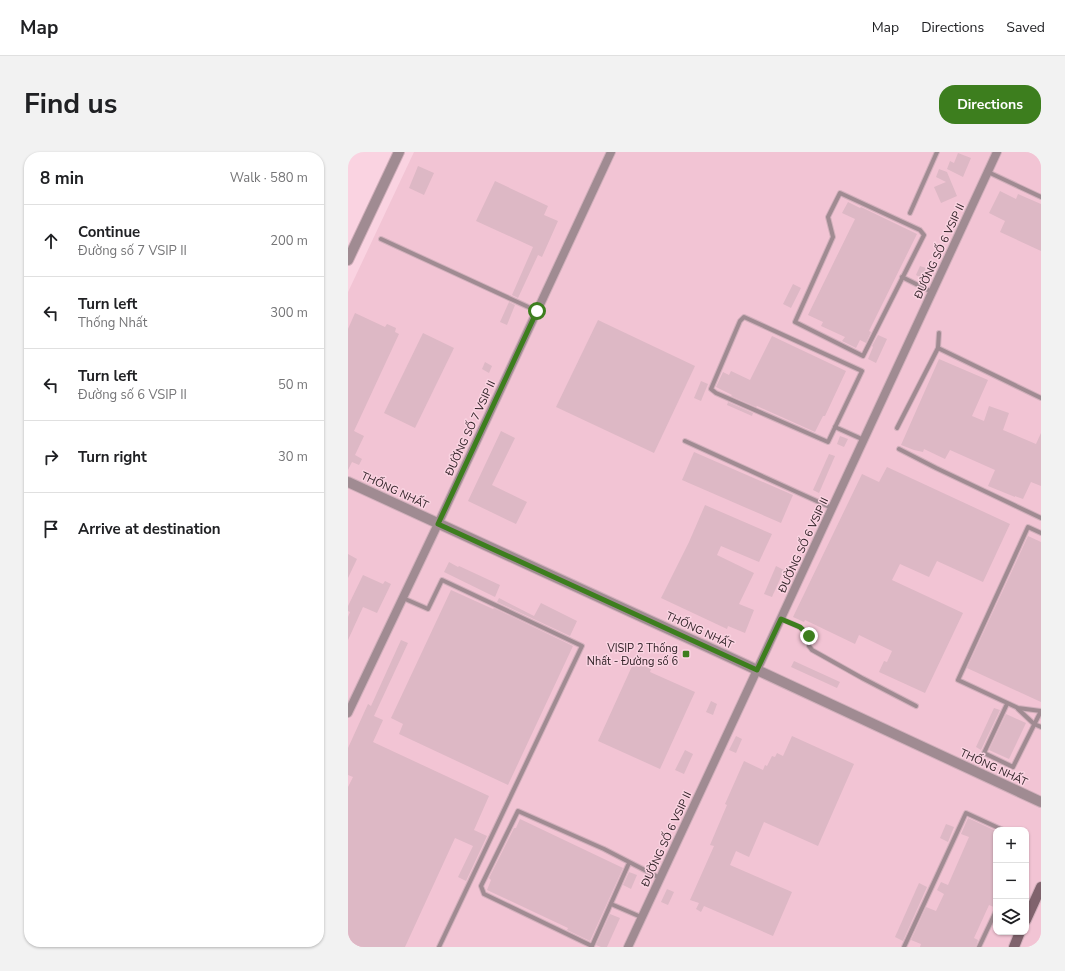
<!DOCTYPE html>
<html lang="en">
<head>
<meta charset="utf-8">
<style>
	body { margin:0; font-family:"Nunito Sans",sans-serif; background:#f2f2f2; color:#202124 }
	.controls { position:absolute; right:12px; bottom:12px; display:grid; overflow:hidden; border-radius:8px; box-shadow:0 1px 3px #0004 }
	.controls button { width:36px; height:36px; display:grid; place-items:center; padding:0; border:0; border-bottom:1px solid #e0e0e0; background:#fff; color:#202124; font:20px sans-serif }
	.stop { position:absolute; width:12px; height:12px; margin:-9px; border:3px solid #3d7e1e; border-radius:50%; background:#fff }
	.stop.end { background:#3d7e1e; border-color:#fff; box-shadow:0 1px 4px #0008 }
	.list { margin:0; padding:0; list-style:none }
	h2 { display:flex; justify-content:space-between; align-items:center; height:52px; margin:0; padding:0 16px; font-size:17px }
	h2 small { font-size:13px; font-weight:400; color:#757577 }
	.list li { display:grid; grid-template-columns:26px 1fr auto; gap:12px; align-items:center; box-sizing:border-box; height:72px; padding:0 16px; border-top:1px solid #e0e0e0 }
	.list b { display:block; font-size:15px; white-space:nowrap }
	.list p { margin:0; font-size:13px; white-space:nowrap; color:#757577 }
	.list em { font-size:13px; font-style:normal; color:#757577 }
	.icon { flex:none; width:22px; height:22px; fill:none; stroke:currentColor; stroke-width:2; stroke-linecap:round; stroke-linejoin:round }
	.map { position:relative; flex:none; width:693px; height:795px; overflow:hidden; border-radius:16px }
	header { display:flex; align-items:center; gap:24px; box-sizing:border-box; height:56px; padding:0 20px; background:#fff; border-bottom:1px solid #e0e0e0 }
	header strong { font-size:19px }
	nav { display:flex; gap:22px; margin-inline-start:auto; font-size:14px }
	.intro { display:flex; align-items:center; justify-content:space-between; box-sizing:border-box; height:96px; padding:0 24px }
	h1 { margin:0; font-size:28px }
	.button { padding:10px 18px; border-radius:16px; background:#3d7e1e; color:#fff; font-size:14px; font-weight:700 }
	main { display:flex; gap:24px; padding:0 24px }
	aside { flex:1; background:#fff; border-radius:16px; box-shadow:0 1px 3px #0004 }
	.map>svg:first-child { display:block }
	.built { fill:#f2c4d4; fill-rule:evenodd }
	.building { fill:#ddb8c5 }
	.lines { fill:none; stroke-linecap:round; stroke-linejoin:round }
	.service-casing { stroke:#d2b0bc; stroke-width:6 }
	.minor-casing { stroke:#d2b0bc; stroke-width:10 }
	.tertiary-casing { stroke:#d2b0bc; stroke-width:12 }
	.secondary-casing { stroke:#d2b0bc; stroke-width:12 }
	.service { stroke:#a08b92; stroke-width:4 }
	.minor { stroke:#a08b92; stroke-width:8 }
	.tertiary { stroke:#a08b92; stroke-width:10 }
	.secondary { stroke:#80636d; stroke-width:10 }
	.route { stroke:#3d7e1e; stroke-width:5 }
	.poi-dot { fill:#3d7e1e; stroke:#fad3e1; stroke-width:1.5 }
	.labels { text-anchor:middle; stroke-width:3; stroke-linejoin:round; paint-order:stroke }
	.street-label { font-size:11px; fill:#322328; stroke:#fad3e1 }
	.poi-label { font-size:11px; fill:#322328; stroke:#fad3e1; text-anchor:end }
</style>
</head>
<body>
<header>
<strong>Map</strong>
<nav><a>Map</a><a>Directions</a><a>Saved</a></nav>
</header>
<div class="intro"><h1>Find us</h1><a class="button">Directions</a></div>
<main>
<aside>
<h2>8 min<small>Walk · 580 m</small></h2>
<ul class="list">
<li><svg class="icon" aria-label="ahead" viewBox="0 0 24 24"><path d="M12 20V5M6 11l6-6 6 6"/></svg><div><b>Continue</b><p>Đường số 7 VSIP II</p></div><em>200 m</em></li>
<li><svg class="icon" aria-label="left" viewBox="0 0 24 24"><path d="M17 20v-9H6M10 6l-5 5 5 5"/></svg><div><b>Turn left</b><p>Thống Nhất</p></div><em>300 m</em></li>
<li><svg class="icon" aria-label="left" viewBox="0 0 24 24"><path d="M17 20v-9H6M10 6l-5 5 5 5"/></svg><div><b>Turn left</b><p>Đường số 6 VSIP II</p></div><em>50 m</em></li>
<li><svg class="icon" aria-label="right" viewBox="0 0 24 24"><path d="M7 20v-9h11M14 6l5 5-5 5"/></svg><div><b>Turn right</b></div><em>30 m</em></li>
<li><svg class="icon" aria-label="arrive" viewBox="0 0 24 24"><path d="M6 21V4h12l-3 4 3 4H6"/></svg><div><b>Arrive at destination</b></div></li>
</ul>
</aside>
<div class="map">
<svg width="693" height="795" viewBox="0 0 693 795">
	<rect width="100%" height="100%" fill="#fad3e1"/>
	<!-- built -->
	<path class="built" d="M66 0H693V795H0V140ZM648 678H678V780H648Z"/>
	<!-- building -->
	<g class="building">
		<polygon points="610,1 623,6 615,25 599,17 602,9 606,11"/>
		<polygon points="70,14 86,21 76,43 61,36"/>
		<polygon points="591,17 599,20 609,44 593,51 586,35 598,30 588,25"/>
		<polygon points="147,29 200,54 196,63 210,69 194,105 190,103 170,146 164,143 185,95 128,69"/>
		<polygon points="652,39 668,47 670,42 693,52 693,99 652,80 657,69 641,61"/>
		<polygon points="500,50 512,56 513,55 569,82 521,179 523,180 518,191 512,188 508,196 494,189 497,185 473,174 475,170 460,163 507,67 494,61"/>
		<polygon points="572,114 578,116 573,126 568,123"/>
		<polygon points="445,132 453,136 443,156 435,152"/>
		<polygon points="161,150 167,153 159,173 152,170"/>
		<polygon points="7,161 37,175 39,172 48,176 47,180 51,182 6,279 16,284 7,303 14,307 11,313 4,310 0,318 0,177"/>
		<polygon points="250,168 347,214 306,301 208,255"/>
		<polygon points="75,181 106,196 67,276 36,261"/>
		<polygon points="530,183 539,187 528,211 520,207 525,195 524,194"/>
		<polygon points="424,184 498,219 477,264 475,264 467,280 409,254 408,255 383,244 384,243 368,235 375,220 381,223 383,219 402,228"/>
		<polygon points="591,207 640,228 624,264 636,269 641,254 661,261 655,278 688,292 693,281 693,334 683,330 675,347 667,344 667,345 640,334 647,318 602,298 597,307 576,297 575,300 566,298 553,293"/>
		<polygon points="137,210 144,214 141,221 134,217"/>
		<polygon points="353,229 360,232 353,249 346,246"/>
		<polygon points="380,250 405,261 404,264 379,253"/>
		<polygon points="153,279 167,286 144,333 179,350 168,372 120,349"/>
		<polygon points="492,284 500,287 496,295 489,292"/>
		<polygon points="346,300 445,343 433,371 334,328"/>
		<polygon points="481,302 487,304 471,341 465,338"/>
		<polygon points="539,315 662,372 635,430 589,409 581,425 552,412 544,428 615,461 577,541 531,520 536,509 539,510 544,499 511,483 507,492 457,468 456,470 445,465 514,322 531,330"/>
		<polygon points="357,353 424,382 411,410 373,394 369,403 406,421 391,452 406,458 397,481 380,474 379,477 313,446 341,390"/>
		<polygon points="680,384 693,390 693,550 619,516"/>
		<polygon points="0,402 9,407 0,426"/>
		<polygon points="101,410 110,415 111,414 152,433 147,445 96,420"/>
		<polygon points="428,414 436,418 424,445 416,442"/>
		<polygon points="15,423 35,432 37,429 43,432 29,461 15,455 0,488 0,465 2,460 0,459 0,454"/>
		<polygon points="103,438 145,457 146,456 225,494 160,633 51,582 55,572 43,566"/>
		<polygon points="151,446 186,464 193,451 229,469 222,484 149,450"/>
		<polygon points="53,488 60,491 26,564 35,568 25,590 141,644 126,678 139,684 118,729 110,725 125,694 107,686 57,795 0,795 0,635 5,625 0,623 0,596 20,552 23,554"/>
		<polygon points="446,509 492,530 489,536 443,515"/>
		<polygon points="285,512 291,515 293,512 303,517 302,520 347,540 312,617 250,589"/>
		<polygon points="363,549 369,552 365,563 358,560"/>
		<polygon points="646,556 652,558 633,598 628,595"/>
		<polygon points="658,562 678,571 661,607 641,598"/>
		<polygon points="388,584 394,587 388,601 381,598"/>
		<polygon points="444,584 506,612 470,694 416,670 401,705 388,699 382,713 444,740 425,784 356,754 353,760 348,757 351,751 342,748 366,694 362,693 379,653 377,652 396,609 415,618 417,613 419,614 424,604 427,605 429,601 435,604"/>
		<polygon points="337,598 345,602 336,622 327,618"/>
		<polygon points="620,666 648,679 648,756 641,753 626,786 630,788 628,795 572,795 573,792 563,788 578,755 588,759 596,742 589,738 593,730 600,733 621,685 613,682"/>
		<polygon points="172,667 275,716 242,789 219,778 220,776 139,738 143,728 141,726 166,676 168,676"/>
		<polygon points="598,672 606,675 600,690 592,686"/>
		<polygon points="281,720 289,723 283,737 275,733"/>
		<polygon points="571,731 579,735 555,789 547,785"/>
		<polygon points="319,737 326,740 320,753 313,750"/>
		<polygon points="262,762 272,766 259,795 253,795 248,793"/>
	</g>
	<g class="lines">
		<defs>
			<g id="service">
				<polyline points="640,20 693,45"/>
				<polygon points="492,41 572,78 576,83 515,204 447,170 485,85 480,65"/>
				<polyline points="562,61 589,0"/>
				<polyline points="33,87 189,159"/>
				<polyline points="554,125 584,140"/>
				<polygon points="396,165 514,219 480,290 368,241 363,237 392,169"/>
				<polyline points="590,196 693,246"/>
				<polyline points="487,275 516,288"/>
				<polyline points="549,276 590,196 591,181"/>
				<polyline points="337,289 484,356"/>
				<polyline points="551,297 588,316 693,366"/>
				<polyline points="693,381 680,375 610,528 670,556 693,559"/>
				<polyline points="55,446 80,457 94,428 234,494 91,795"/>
				<path d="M433 467C442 471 456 475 461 484 463 487 461 491 461 494L464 498 514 526 568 554"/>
				<polyline points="659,552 636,601 665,615 693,559"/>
				<polyline points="670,557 686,572 693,575"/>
				<polyline points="281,711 244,794 136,742 133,734 170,659 256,697 312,726"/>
				<polyline points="263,752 293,765"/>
				<polyline points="556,795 618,661 655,678"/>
				<polyline points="631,795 648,759"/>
			</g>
			<g id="minor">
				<polyline points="0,561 90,372 263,0"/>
				<polyline points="280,795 409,518 649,0"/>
			</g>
			<g id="tertiary">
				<polyline points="0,108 51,0"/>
				<polyline points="0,330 379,504 693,650"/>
			</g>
			<g id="secondary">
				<polyline points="678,768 693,735"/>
				<polyline points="666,795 672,780"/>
			</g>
		</defs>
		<!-- service casing -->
		<use href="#service" class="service-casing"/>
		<!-- minor casing -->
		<use href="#minor" class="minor-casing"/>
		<!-- tertiary casing -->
		<use href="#tertiary" class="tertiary-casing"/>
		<!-- secondary casing -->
		<use href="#secondary" class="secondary-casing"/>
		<!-- service -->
		<use href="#service" class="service"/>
		<!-- minor -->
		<use href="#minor" class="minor"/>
		<!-- tertiary -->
		<use href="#tertiary" class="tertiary"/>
		<!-- secondary -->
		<use href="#secondary" class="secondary"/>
	</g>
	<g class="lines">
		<!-- route -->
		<polyline class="route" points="189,159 90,372 409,518 433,467 452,475 461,484"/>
	</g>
	<!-- markers -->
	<rect class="poi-dot" x="334" y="498" width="8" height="8" rx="2"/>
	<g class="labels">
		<!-- street labels -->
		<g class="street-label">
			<text transform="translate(591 99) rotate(-65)" y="4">ĐƯỜNG SỐ 6 VSIP II</text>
			<text transform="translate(122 276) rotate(-65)" y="4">ĐƯỜNG SỐ 7 VSIP II</text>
			<text transform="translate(47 338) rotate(25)" y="4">THỐNG NHẤT</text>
			<text transform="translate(455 393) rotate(-65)" y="4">ĐƯỜNG SỐ 6 VSIP II</text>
			<text transform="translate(352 478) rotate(25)" y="4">THỐNG NHẤT</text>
			<text transform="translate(646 615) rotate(25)" y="4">THỐNG NHẤT</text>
			<text transform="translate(318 687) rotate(-65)" y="4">ĐƯỜNG SỐ 6 VSIP II</text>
		</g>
		<!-- poi labels -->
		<g class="poi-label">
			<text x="330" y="500">VISIP 2 Thống<tspan x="330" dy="13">Nhất - Đường số 6</tspan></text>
		</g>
	</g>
</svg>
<div class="controls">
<button>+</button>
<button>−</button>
<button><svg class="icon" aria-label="layers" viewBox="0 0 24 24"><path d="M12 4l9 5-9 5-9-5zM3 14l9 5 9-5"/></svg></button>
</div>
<div class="stop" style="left:189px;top:159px"></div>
<div class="stop end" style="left:461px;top:484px"></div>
</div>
</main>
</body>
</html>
